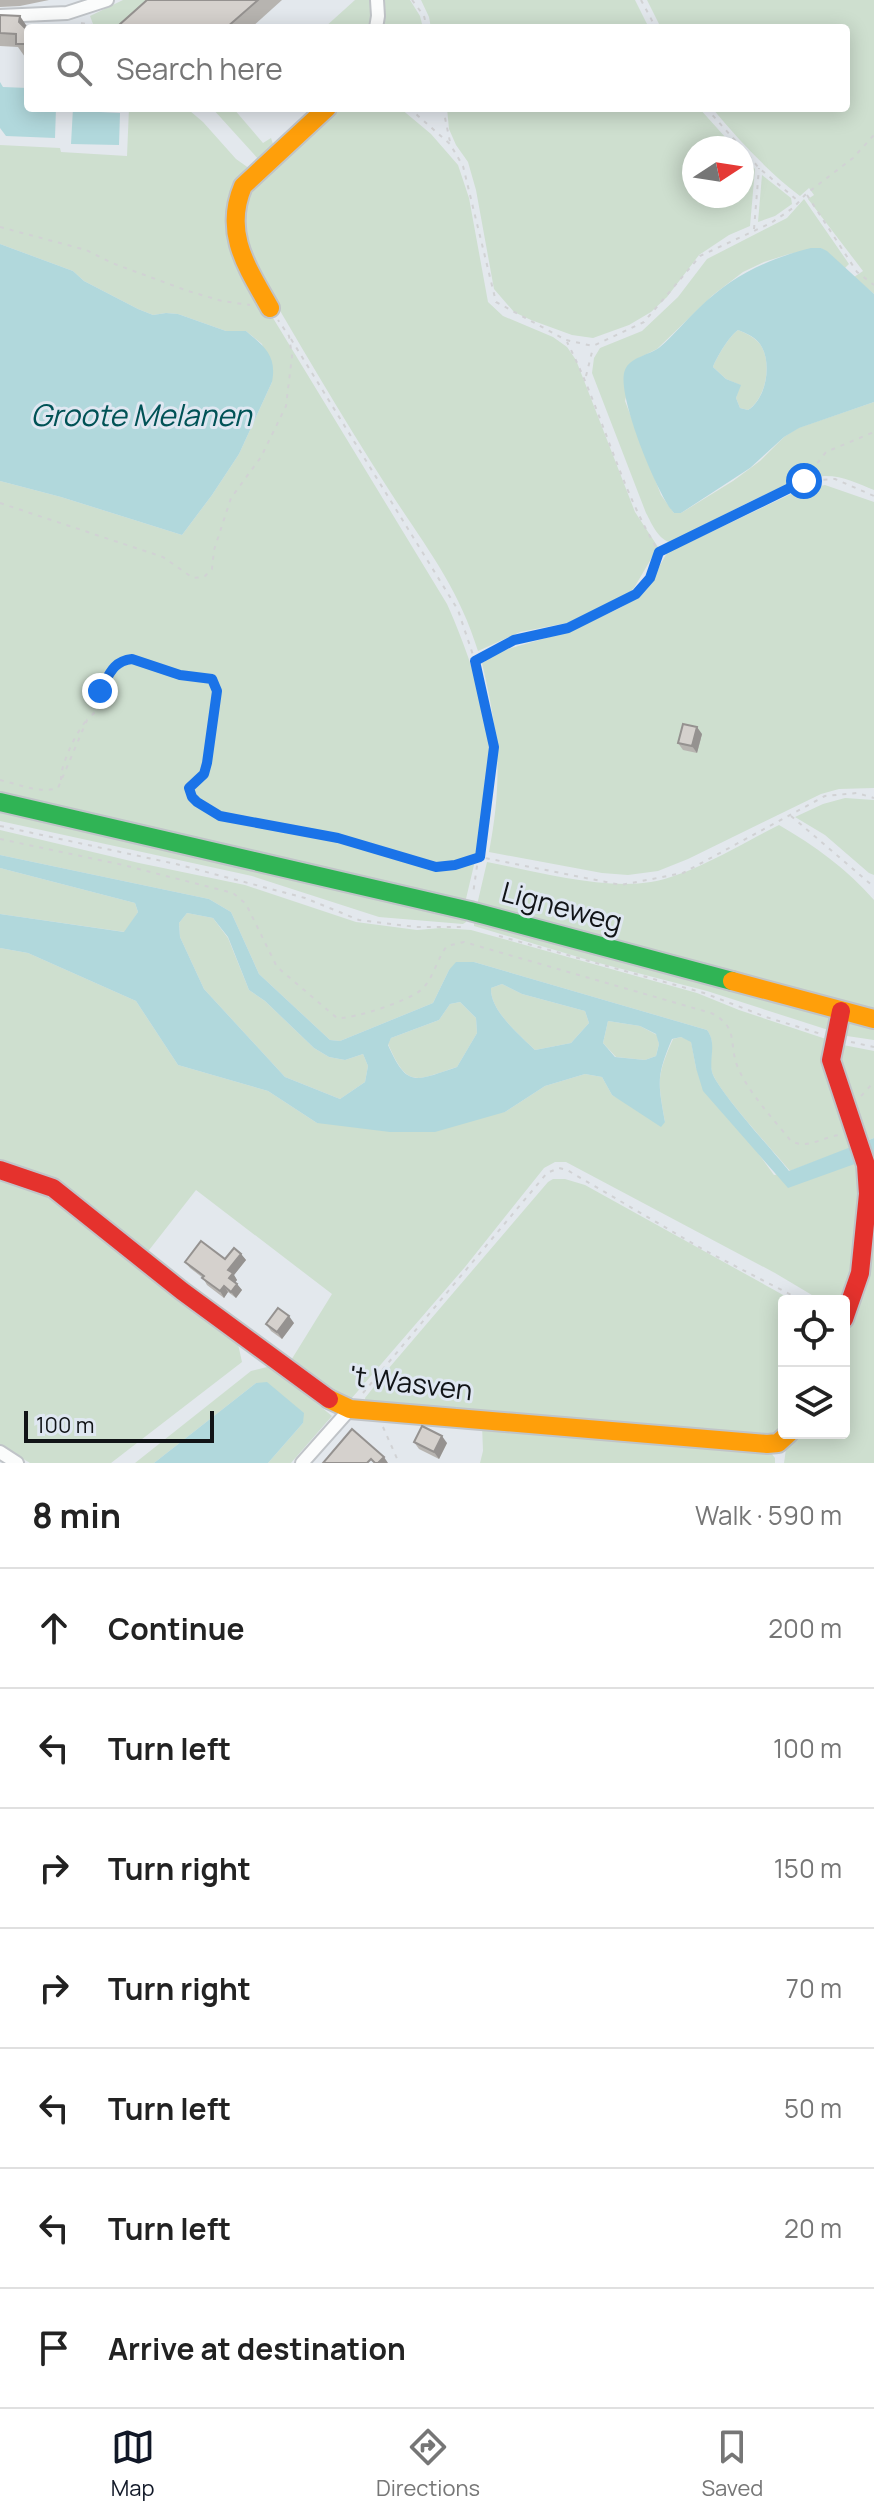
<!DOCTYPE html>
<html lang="en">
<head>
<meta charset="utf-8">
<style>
	body { margin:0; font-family:Manrope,sans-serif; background:#f2f2f2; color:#222 }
	.controls { position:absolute; right:24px; bottom:24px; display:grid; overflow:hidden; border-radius:8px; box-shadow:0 4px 20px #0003 }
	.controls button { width:72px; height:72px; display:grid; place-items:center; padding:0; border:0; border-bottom:2px solid #e0e0e0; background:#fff; color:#222; font:40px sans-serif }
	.compass { position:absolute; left:682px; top:136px; width:72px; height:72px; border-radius:50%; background:#fff; box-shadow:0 4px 20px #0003; rotate:78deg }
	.scale { position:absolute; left:24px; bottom:20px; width:190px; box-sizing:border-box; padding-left:8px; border:4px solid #111417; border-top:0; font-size:22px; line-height:28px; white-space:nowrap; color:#111417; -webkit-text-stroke:6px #dfe7f1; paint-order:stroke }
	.stop { position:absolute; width:24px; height:24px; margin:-18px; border:6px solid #1a73e8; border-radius:50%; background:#fff }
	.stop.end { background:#1a73e8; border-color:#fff; box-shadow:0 2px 8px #0008 }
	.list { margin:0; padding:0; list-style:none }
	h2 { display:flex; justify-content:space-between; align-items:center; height:104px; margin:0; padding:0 32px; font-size:34px }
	h2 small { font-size:26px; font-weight:400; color:#767676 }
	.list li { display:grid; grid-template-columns:52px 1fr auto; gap:24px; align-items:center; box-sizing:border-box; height:120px; padding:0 32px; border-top:2px solid #e0e0e0 }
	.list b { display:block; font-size:30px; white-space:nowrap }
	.list em { font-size:26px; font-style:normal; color:#767676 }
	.icon { flex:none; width:44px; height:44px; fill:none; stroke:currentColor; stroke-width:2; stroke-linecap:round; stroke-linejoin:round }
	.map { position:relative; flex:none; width:874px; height:1463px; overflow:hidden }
	.search { position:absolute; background:#fff; box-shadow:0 4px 20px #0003; left:24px; right:24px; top:24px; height:88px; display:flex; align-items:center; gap:20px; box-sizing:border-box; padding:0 28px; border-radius:8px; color:#767676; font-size:30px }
	.sheet { height:944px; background:#fff }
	nav { display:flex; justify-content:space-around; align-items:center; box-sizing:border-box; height:112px; border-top:2px solid #e0e0e0; background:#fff; font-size:22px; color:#767676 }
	nav a { display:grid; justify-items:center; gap:4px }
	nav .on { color:#111827 }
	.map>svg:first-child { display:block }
	.green { fill:#cedfcf }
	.water { fill:#b1d8dc; fill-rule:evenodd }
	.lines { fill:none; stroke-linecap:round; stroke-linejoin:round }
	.street-casing { stroke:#c0c4c8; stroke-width:16 }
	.fast-casing { stroke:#c0c4c8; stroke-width:22 }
	.slow-casing { stroke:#c0c4c8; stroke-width:22 }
	.jam-casing { stroke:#c0c4c8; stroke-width:22 }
	.path { stroke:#d1d2d4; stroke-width:2; stroke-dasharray:4 6; stroke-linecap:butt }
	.street { stroke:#fbfcfc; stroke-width:12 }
	.fast { stroke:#30b455; stroke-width:18 }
	.slow { stroke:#ff9f0a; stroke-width:18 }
	.jam { stroke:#e5322d; stroke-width:18 }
	.wall { fill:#b7b4b0 }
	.shaded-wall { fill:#959290 }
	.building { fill:#d5d1cd; stroke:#959290; stroke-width:2 }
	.route { stroke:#1a73e8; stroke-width:10 }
	.labels { text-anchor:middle; stroke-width:6; stroke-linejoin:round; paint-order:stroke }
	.street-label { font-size:28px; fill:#111417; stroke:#dfe7f1 }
	.water-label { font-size:30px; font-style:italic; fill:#005256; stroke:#dfe7f1 }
</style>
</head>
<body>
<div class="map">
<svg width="874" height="1463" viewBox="0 0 874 1463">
	<rect width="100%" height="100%" fill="#e3e8ed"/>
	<!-- green -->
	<g class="green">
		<polygon points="123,0 169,0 137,28 110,28 93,24 90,16"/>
		<polygon points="355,0 372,0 373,28 324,28"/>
		<polygon points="380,0 410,0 420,16 423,28 384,28"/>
		<polygon points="421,0 635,0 649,28 431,28 429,17"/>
		<path d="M647 0H874V294L854 277 863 271 808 199 814 195 809 188 800 196C767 171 739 140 712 108H846V28H661Z"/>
		<path d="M129 108H181L190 111 203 122 236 159 253 171 230 204 259 295 447 604C465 644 488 707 489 751 490 803 477 853 465 903L381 880 0 793V481L61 497 182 535 212 495 239 454 272 382 262 344 246 331H226L178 314 166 313 153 315 138 309 84 281 73 271 0 244V145L60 148 61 152 127 156Z"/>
		<polygon points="212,108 233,108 263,143 271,138 274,147 260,161"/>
		<path d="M342 108H400L431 134 458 165 469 198 488 302 503 316 553 337 567 347 576 360 635 512 658 547 634 588 627 596 567 623 520 632 478 651C458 586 425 546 389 490 340 414 295 336 249 258 247 246 238 228 240 216 244 185 317 130 342 108Z"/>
		<polygon points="447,108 699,108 735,148 694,148 694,196 742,196 742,156 755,169 750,226 729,235 699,255 667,297 651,312 629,325 593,338 572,335 531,320 514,312 494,289 476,190 468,162 456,145 449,129"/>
		<polygon points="762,175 791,198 792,204 775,216 758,222"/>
		<path d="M804 199 849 264 845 268 821 248 789 254 764 262 743 272 713 295 657 349 635 360 625 401 661 495 674 513H681L733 481 760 461 784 437 798 428 874 402V490C859 484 843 476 826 476 790 475 707 525 672 543 658 540 652 524 646 513L592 373 594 358 600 348 642 331 678 297 707 259 787 218Z"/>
		<path d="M738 330C746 333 754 337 760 344 773 362 766 399 748 410L740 408 736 398 740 385 726 379 713 367C716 358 730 335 738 330Z"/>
		<path d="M825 485 874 502V788L839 789 821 794 688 859 658 871 628 875 602 873 489 852C503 777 499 736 482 663L501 651 570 631 620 608 637 598 647 588 667 553 795 492Z"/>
		<polygon points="845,798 874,800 874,875 869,873 825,835 795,817 823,804"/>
		<polygon points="0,809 467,917 466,922 463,924 379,917 252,876 0,821"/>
		<path d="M779 825C815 846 846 868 874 900V1011L477 905 487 862C535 871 602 890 651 882 692 875 741 844 779 825Z"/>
		<path d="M0 830 139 863 245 885 356 922 417 930 441 928 471 930 697 993 739 1010 829 1040 853 1147 790 1171C775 1153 717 1090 712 1072 708 1058 717 1043 707 1030L474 962 449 970 433 1003 340 1041 330 1040 259 974 231 912 209 899 0 855Z"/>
		<polygon points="0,868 135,903 138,912 125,932 0,914"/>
		<polygon points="187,913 213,918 228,938 249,990 265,1001 314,1048 329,1057 345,1060 363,1054 368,1066 365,1082 340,1099 285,1077 204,989 180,937 179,923"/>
		<polygon points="474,920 874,1027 874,1040 847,1036 707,991 595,962 474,926"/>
		<path d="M0 948 28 953 136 1001 178 1065 268 1091 317 1123 505 1112 545 1086 585 1074 602 1077 612 1095 665 1122C658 1082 656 1077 673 1039L681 1037 691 1041 696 1068 774 1175 858 1162 860 1237 844 1301H822L775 1273 566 1162H555L544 1168 465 1267 351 1399 344 1400 290 1362 332 1294 196 1190 146 1254 0 1165Z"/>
		<path d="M502 984 522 994 585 1011 589 1023 571 1043 535 1050C520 1035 490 1011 491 988Z"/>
		<path d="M460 1002 476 1018 477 1033 457 1067C416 1080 408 1090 388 1044L391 1038 439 1020 450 1004Z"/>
		<polygon points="608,1021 640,1026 657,1035 659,1044 656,1056 645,1060 616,1057 603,1043"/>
		<polygon points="838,1044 874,1051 874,1138 866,1141 837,1061"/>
		<polygon points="874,1157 874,1463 784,1463 787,1442 794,1433 844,1433 844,1329 849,1315 871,1158"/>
		<polygon points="0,1178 48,1196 58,1196 238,1344 242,1362 111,1463 30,1463 0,1445"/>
		<polygon points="553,1179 565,1179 585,1185 794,1301 784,1301 784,1431 775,1438 366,1403 365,1398 389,1368 548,1182"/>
		<polygon points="271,1366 332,1416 291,1463 268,1463 303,1423 256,1383 154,1463 135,1463 251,1371"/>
		<polygon points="482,1425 767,1448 775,1458 775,1463 480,1463 483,1451"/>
	</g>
	<!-- water -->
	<g class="water">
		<polygon points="0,82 3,87 28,88 28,108 56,108 55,138 6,136 0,128"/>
		<polygon points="73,108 99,108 100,112 120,113 119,145 71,144"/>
		<path d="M0 244 73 271 84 281 138 309 153 315 166 313 178 314 226 331H246C265 347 277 356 272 382L239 454 212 495 182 535 61 497 0 481Z"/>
		<path d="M811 248H821L827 251 874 294V402L799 428 784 437 750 468 681 513H674C658 496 615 392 625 370 630 357 650 355 660 347 674 335 685 321 699 308 732 276 767 259 811 248ZM738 330C746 333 755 337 760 344 773 363 766 399 748 410L740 408 736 398 741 385 726 379 713 367C716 358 730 335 738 330Z"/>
		<path d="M0 855 209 899 231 912 259 974 330 1040 340 1041 433 1003 449 970 456 962H474L707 1030C717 1043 709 1058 712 1072 717 1090 775 1153 789 1171L874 1138V1157L788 1188 703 1091 696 1068 691 1042 681 1037 672 1039C656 1077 658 1083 665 1122L661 1127 612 1095 602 1077 585 1074 545 1086 505 1112 435 1132H390L317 1123 268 1091 178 1065 136 1001 28 953 0 948V914L124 932 138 912 135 903 0 868ZM187 913 213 918 228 937 249 990 265 1001 314 1048 329 1057 345 1060 363 1054 368 1066 365 1082 340 1099 285 1077 204 989 180 937 179 923ZM502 984 522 994 585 1011 589 1023 571 1043 535 1050C520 1035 490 1011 491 988ZM460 1002 476 1018 477 1033 457 1067C416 1080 408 1090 388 1045L391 1038 439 1020 450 1004ZM608 1021 640 1026 656 1034 659 1044 656 1056 645 1060 615 1057 603 1043Z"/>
		<polygon points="267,1382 304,1413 303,1423 268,1463 154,1463 256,1383"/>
	</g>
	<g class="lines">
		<defs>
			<g id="street">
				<polyline points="0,16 67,13 107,0"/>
				<polyline points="376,28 378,16 377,0"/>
				<polyline points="0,1452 17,1463"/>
				<polyline points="302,1463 350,1409"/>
			</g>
			<polyline id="fast" points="0,802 470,911 732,981"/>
			<g id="slow">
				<path d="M270 308C247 267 223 233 243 186L327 108"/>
				<polyline points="732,981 874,1019"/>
				<polyline points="329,1399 350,1409 767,1444 778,1443 789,1433"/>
			</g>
			<g id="jam">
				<polyline points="841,1011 831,1060 866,1165 868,1194 860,1273 844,1319"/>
				<polyline points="0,1170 53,1188 182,1291 329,1399"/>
			</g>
		</defs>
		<!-- street casing -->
		<use href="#street" class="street-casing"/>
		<!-- fast casing -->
		<use href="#fast" class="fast-casing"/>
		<!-- slow casing -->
		<use href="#slow" class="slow-casing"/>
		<!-- jam casing -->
		<use href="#jam" class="jam-casing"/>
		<!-- path -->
		<g class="path">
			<polyline points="412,0 424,16 427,28"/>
			<polyline points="641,0 656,28"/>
			<polyline points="81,23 110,28"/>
			<polyline points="409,108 450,144 463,166 496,302 566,340 593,346 644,322 700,256 771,223 793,208 806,194 853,158 874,135"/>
			<polyline points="443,108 450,142"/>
			<polyline points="706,108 741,147"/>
			<polyline points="742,148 759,168 797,200"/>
			<polyline points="807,195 857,272 874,285"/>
			<polyline points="0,227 86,250 112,263 188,291 222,301 250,305"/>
			<polyline points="754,229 759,168"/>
			<polyline points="291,339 458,610 475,661 494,747 473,894"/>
			<polyline points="586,376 593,348"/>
			<polyline points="805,479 826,452 874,432"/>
			<polyline points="0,503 163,557 193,578 204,577 212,569 214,550 231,498 261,457 286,406 292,356 289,336 278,320"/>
			<polyline points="660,552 804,481 835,479 874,496"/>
			<path d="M476 661 514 640 568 628 636 594 650 578 659 552C619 487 602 410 567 342"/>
			<path d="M0 780C19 784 39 794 58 788L87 720 96 711C96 697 99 694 105 682 125 645 138 663 170 672 182 676 195 675 208 678L215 684 217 691 204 774 189 788 197 802 220 816 338 838 436 867 455 865 480 857 621 885 683 873 825 796 857 793 874 798"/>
			<path d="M61 780C60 765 77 731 86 721"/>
			<polyline points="791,816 874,887"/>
			<polyline points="0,826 176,864 305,898 359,920 416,927 466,927"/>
			<path d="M0 839 123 865 233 893 246 904 277 967 337 1018C354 1019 408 1001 421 990 433 980 437 958 447 946L464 942 711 1013C741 1028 727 1045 739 1070 750 1094 774 1120 791 1141 807 1150 824 1136 841 1135"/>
			<polyline points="499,936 704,993 766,1017 821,1034"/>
			<polyline points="851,1042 874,1047"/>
			<polyline points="861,1096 874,1082"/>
			<polyline points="363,1393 547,1173 559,1168 567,1170 704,1250 803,1301"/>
			<polyline points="383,1427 399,1463"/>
		</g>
		<!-- street -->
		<use href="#street" class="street"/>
		<!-- fast -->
		<use href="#fast" class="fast"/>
		<!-- slow -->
		<use href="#slow" class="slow"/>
		<!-- jam -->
		<use href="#jam" class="jam"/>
	</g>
	<!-- wall -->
	<g class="wall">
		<polygon points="0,0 49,0 20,6 0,7"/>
		<polygon points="147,0 282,0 251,28 120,28"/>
		<polygon points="0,15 28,28 28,57 25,57 18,47 0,46"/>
		<polygon points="702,734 697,753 683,750 678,743"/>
		<polygon points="241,1254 246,1260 234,1275 237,1280 235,1282 242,1290 236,1298 228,1292 224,1298 207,1285 203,1278 190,1268 185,1262 225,1259"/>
		<polygon points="294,1323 282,1339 271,1331 266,1324"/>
		<polygon points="414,1442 447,1443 439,1459 419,1449"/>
	</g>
	<!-- shaded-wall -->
	<g class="shaded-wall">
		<polygon points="20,16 28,28 28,34 19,22"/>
		<polygon points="697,727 702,734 697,753 692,746"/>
		<polygon points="241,1254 246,1260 234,1275 237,1280 234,1284 229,1278 228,1270"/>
		<polygon points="237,1284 242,1290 236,1298 231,1292"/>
		<polygon points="224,1286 228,1292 224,1298 220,1291"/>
		<polygon points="289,1316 294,1323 282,1339 277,1332"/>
		<polygon points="442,1436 447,1443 439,1459 434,1452"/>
		<polygon points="384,1457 388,1463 378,1463"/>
	</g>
	<!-- building -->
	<g class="building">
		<polygon points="147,0 258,0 226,28 121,28 118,26"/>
		<polygon points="0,15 20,16 19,22 28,31 28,44 16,44 16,34 0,33"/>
		<polygon points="683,724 697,727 692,746 678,743"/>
		<polygon points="201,1241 225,1259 234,1248 241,1254 228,1270 233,1273 229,1278 237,1284 231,1292 224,1286 220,1291 202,1278 204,1276 185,1262"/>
		<polygon points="278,1308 289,1316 277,1332 266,1324"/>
		<polygon points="422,1426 442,1436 434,1452 414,1442"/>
		<polygon points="352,1429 384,1457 378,1463 375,1463 371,1459 367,1463 323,1463"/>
	</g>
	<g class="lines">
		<!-- route -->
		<path class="route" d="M100 691C109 676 112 661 132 659L180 675 212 679 217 691 207 763 204 774 189 788 192 797 197 802 220 816 338 838 436 867 455 865 480 857 494 747 475 661 514 640 568 628 636 594 650 578 659 552 804 481"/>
	</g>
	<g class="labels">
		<!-- street labels -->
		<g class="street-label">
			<text transform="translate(562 907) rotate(15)" y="10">Ligneweg</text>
			<text transform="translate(411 1383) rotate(7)" y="10">'t Wasven</text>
		</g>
		<!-- water labels -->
		<g class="water-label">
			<text x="141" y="426">Groote Melanen</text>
		</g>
	</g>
</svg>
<div class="controls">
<button><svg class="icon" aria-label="locate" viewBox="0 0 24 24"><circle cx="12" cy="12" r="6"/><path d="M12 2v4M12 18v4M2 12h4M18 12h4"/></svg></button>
<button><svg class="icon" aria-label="layers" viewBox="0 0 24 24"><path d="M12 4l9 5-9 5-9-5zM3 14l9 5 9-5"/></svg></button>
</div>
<svg class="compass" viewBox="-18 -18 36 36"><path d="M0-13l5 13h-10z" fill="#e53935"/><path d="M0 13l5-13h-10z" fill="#767676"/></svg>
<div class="scale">100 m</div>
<div class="stop" style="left:804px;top:481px"></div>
<div class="stop end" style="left:100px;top:691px"></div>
<div class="search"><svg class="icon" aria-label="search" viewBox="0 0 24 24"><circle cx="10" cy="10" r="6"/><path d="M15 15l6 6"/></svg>Search here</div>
</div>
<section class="sheet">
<h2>8 min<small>Walk · 590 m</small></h2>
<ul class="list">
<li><svg class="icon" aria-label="ahead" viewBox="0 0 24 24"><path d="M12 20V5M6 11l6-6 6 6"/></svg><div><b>Continue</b></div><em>200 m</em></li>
<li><svg class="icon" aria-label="left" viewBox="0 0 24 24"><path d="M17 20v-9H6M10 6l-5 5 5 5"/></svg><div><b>Turn left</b></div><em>100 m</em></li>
<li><svg class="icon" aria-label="right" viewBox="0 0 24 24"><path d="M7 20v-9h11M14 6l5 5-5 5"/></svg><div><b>Turn right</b></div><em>150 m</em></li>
<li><svg class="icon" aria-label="right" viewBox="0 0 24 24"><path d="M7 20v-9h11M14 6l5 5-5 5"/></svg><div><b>Turn right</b></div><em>70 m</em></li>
<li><svg class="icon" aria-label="left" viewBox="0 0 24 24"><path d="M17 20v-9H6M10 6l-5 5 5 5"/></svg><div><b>Turn left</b></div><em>50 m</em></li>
<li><svg class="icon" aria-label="left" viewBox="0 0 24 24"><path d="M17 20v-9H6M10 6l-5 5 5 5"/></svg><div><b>Turn left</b></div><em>20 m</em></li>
<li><svg class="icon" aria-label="arrive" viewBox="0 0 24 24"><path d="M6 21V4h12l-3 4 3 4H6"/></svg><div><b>Arrive at destination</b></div></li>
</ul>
</section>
<nav>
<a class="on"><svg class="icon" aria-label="map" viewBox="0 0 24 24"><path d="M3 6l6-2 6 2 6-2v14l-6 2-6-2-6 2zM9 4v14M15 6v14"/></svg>Map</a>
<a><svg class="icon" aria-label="directions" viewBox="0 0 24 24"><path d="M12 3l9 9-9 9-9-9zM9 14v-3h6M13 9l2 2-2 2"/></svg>Directions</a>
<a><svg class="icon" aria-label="saved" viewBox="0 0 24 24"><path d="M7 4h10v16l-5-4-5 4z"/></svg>Saved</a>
</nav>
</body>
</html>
